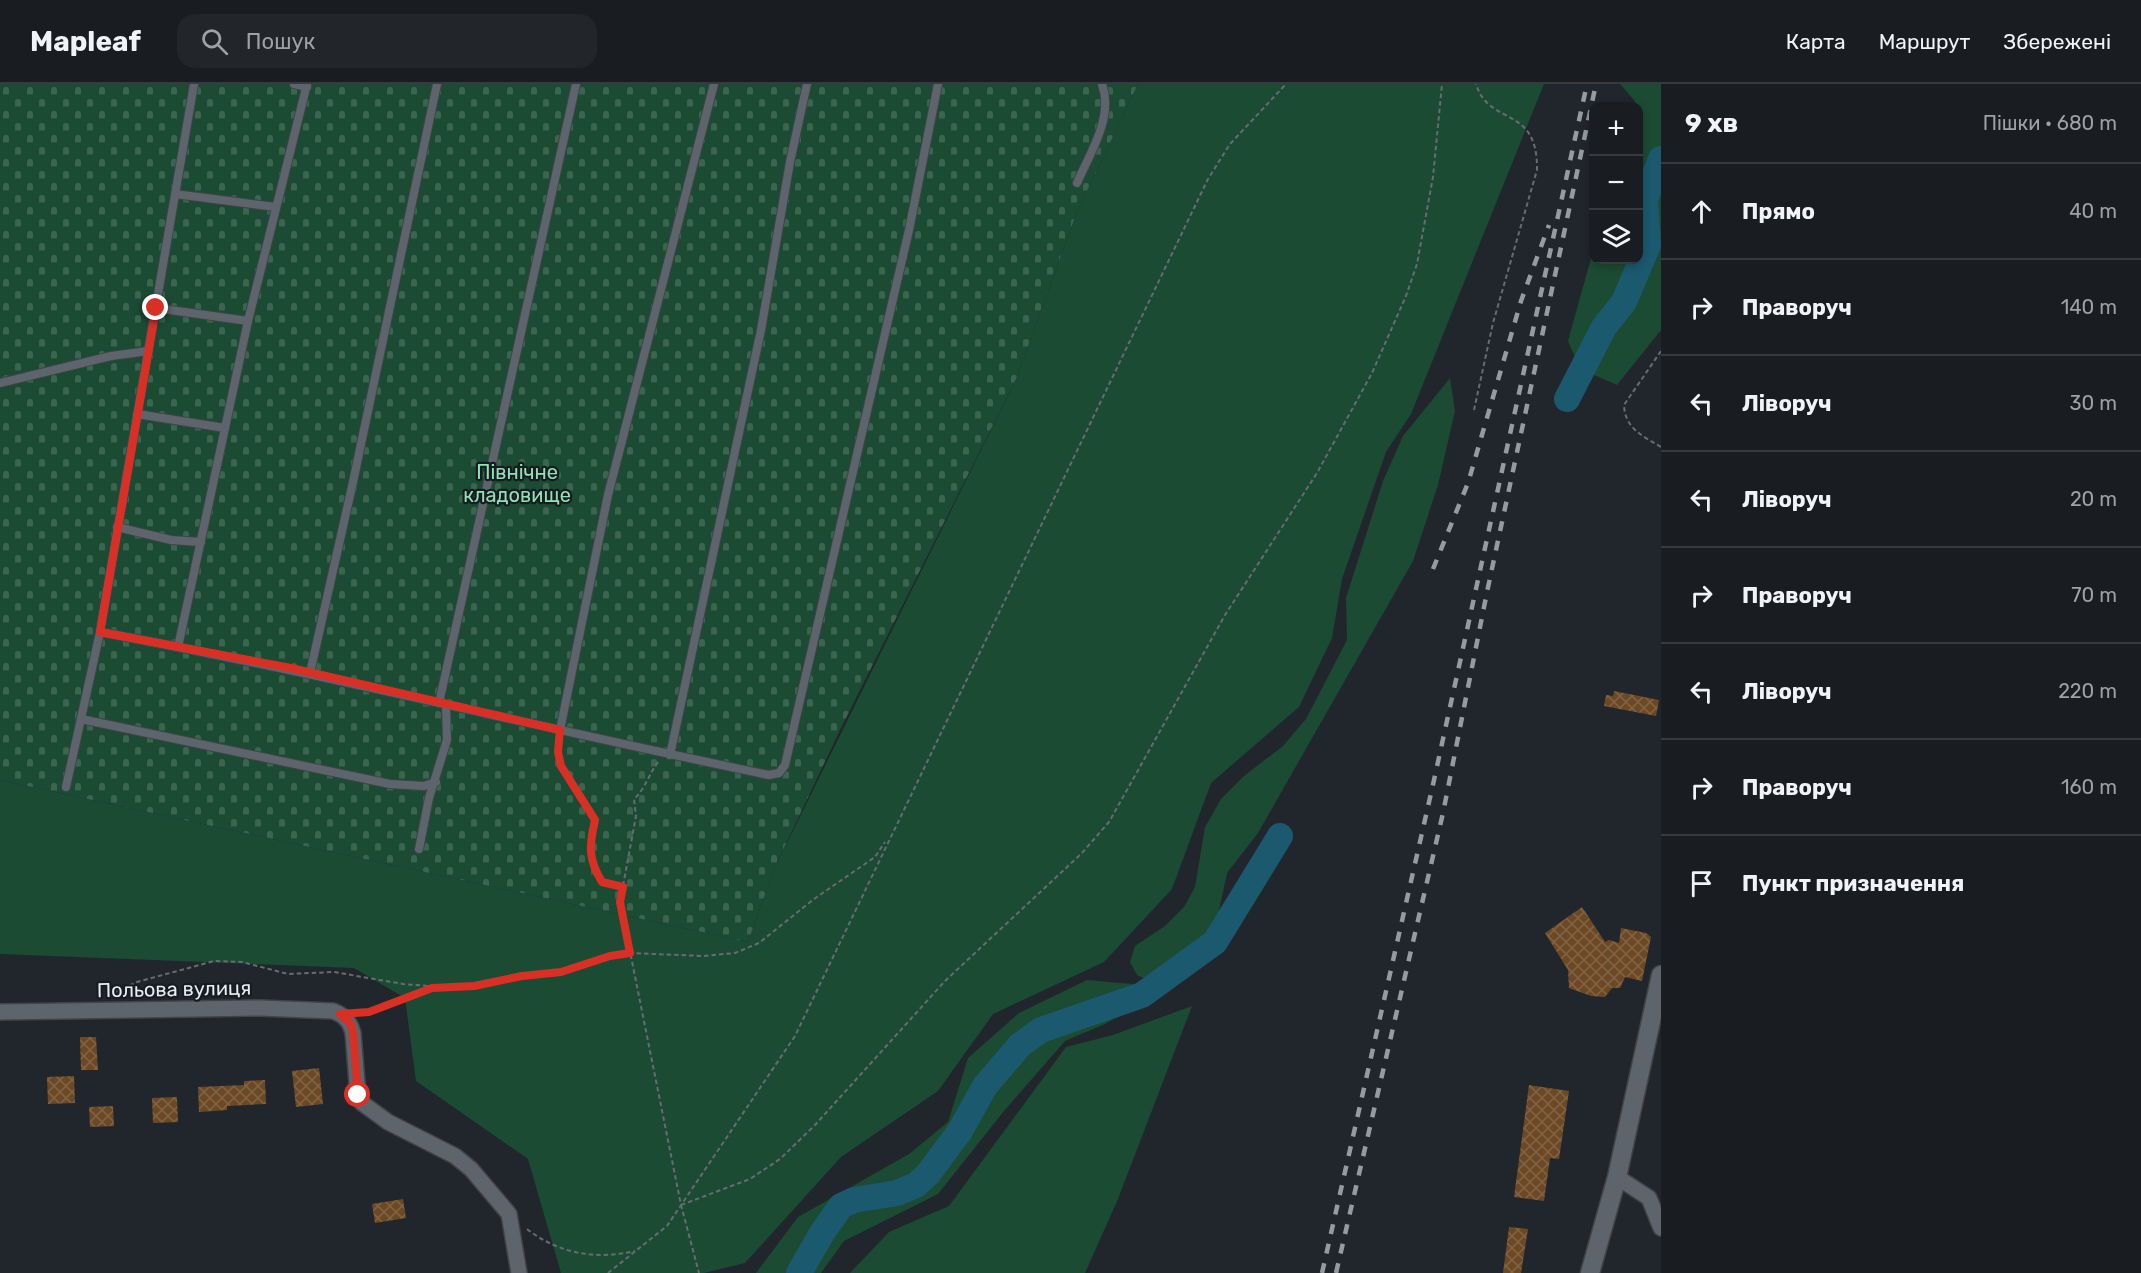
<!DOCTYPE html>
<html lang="uk">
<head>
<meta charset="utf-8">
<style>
	body { margin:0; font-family:Rubik,sans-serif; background:#22252a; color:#f1f3f6 }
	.controls { position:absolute; right:18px; top:18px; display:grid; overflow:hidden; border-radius:12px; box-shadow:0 3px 9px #0003 }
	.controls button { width:54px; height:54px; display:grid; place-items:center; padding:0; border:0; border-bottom:2px solid #373a3f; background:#191c21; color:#f1f3f6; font:30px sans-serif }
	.stop { position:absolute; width:18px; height:18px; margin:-14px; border:4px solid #d93025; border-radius:50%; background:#fff }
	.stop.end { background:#d93025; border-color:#fff; box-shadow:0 2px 6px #0008 }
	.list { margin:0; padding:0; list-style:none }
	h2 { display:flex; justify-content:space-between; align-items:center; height:78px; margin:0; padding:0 24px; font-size:26px }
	h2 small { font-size:20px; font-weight:400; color:#9fa1a5 }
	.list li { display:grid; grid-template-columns:39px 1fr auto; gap:18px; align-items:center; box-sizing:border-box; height:96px; padding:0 24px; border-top:2px solid #373a3f }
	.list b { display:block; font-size:22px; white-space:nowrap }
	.list em { font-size:20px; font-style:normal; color:#9fa1a5 }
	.icon { flex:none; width:33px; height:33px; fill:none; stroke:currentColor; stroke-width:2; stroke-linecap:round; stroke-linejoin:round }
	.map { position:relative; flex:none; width:1661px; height:1189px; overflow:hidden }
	header { display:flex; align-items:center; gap:36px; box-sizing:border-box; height:84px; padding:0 30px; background:#191c21; border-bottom:2px solid #373a3f }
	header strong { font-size:28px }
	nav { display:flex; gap:33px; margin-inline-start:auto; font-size:21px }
	.search { width:420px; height:54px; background:#22252a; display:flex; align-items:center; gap:15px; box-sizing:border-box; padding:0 21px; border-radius:18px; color:#9fa1a5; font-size:22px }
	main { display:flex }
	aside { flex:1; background:#191c21 }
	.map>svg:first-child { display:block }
	.grass { fill:#1b4b32 }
	.cemetery { fill:url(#cemetery-stones) }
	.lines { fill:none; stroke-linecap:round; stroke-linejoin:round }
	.river { stroke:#1b596e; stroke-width:26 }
	.building { fill:url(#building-cross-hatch) }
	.service-casing { stroke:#404449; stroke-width:10 }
	.minor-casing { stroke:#404449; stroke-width:18 }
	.tertiary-casing { stroke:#404449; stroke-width:21 }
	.path { stroke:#686c72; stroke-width:2; stroke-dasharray:4.5 3; stroke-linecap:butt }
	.service { stroke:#5e646b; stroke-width:8 }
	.minor { stroke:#5e646b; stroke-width:15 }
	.tertiary { stroke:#5e646b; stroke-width:18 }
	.rail { stroke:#969ba0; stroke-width:4.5; stroke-dasharray:10 10; stroke-linecap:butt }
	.route { stroke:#d93025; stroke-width:8 }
	.labels { text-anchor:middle; stroke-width:4.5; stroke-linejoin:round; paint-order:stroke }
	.park-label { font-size:20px; fill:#92e0b3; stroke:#171c22 }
	.street-label { font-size:20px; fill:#e9edf1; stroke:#171c22 }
</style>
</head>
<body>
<header>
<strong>Mapleaf</strong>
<div class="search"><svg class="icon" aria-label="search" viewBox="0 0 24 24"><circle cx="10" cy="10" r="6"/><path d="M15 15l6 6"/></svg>Пошук</div>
<nav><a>Карта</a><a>Маршрут</a><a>Збережені</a></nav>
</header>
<main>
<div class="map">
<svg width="1661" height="1189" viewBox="0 0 1661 1189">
	<defs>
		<pattern id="cemetery-stones" width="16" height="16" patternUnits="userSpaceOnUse" patternTransform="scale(1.5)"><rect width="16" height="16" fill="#1b4b32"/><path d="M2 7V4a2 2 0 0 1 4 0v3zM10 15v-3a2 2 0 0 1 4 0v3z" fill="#3c6550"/></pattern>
		<pattern id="building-cross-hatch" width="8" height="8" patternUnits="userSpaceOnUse" patternTransform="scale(1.5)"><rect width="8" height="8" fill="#6c4924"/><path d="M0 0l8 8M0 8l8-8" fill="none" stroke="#816444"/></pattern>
	</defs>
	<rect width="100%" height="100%" fill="#21262c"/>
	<!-- grass -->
	<g class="grass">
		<polygon points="1138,0 1544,0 1411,330 1386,368 1342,495 1332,554 1299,623 1211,699 1172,805 1104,878 993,930 938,1007 841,1073 745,1179 704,1189 561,1189 528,1075 416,997 405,914 354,884 0,870 0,696 748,858 775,783 1016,295 1077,128"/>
		<polygon points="1620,0 1661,0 1661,246 1617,301 1580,285 1568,257 1593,167 1594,176 1638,176 1638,22 1634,22 1635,17"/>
		<polygon points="1450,294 1455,327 1438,401 1413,477 1258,749 1227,789 1216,841 1166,889 1152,898 1137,891 1130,878 1135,862 1165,842 1184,823 1195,803 1205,743 1221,715 1244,692 1283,662 1306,635 1347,556 1346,514 1383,397 1403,352"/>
		<polygon points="1087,896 1132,900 1140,920 1105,940 1065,957 1004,1027 938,1110 844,1157 821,1189 756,1189 798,1133 909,1070 948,1038 968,974 1019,929"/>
		<polygon points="1192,922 1118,1115 1085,1189 850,1189 889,1148 949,1122 1066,963 1113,951"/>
	</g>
	<!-- cemetery -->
	<polygon class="cemetery" points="0,0 1138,0 1077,128 1016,295 841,644 775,783 748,858 0,696"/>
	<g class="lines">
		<!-- river -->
		<g class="river">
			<polyline points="1567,315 1604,243 1624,218 1648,161 1645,115 1661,75"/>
			<polyline points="799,1189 822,1149 841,1122 854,1116 897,1109 916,1101 928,1090 960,1047 985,1002 1020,961 1041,946 1142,911 1215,858 1280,752"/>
		</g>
	</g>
	<!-- building -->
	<g class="building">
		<polygon points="1614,607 1659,616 1656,632 1604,622 1606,611 1613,612"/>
		<polygon points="1582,823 1605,858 1609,856 1619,859 1621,844 1646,849 1651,853 1642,897 1625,893 1620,904 1612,904 1605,913 1591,912 1569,904 1568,886 1545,849"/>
		<polygon points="80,953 96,953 98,986 81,986"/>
		<polygon points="319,984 323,1020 296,1023 292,987"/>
		<polygon points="74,992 75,1019 48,1020 47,993"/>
		<polygon points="265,996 266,1020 227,1022 227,1026 199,1028 198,1003 244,1001 244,997"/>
		<polygon points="1529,1001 1569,1007 1559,1075 1550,1074 1544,1117 1514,1113"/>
		<polygon points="177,1013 178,1038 153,1039 152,1014"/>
		<polygon points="113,1022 114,1042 90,1043 89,1023"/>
		<polygon points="403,1115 406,1134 375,1139 372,1120"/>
		<polygon points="1509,1143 1528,1145 1521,1189 1503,1189"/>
	</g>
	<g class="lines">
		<defs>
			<g id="service">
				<polyline points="294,0 307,3"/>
				<path d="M1077 99C1090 69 1114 33 1102 0"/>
				<polyline points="175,110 276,123"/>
				<polyline points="156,224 248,237"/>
				<polyline points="0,299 111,272 148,267"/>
				<polyline points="137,330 225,344"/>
				<polyline points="117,443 171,456 201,458"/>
				<path d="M100 548C324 590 545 645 769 691L779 689 785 681 909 146 938 0"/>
				<polyline points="178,563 248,237 307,0"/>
				<polyline points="310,589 353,398 437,0"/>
				<polyline points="439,619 576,0"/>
				<polyline points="81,635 390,700 424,702 436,698"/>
				<polyline points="560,646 608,411 714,0"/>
				<polyline points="670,671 761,246 790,78 807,0"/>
				<polyline points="66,703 100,548 194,0"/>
				<polyline points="419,765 429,714 447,656 446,622"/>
			</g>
			<g id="minor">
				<path d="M0 928 260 924 333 927C344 931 350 937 353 949L358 1011 362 1019 388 1038 455 1072 471 1085 509 1130 519 1189"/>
				<polyline points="1617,1093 1649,1114 1661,1144"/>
			</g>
			<polyline id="tertiary" points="1590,1189 1617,1093 1661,891"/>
		</defs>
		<!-- service casing -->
		<use href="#service" class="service-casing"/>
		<!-- minor casing -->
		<use href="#minor" class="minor-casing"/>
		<!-- tertiary casing -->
		<use href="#tertiary" class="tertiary-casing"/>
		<!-- path -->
		<g class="path">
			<path d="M1661 267 1624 321C1625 345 1643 352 1661 363"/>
			<path d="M1474 326 1493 239 1537 86C1538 20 1489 43 1476 0"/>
			<path d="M559 656C556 684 581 712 595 736 589 762 588 775 602 798L623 803"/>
			<path d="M658 678C649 690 645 705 634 715L636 732 620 818 681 1121 699 1189"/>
			<polyline points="109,911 137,898 214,877 242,878 288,890 334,888 403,900 453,904 522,892 560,888 611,872 630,869 703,872 735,869 759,859 814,815 875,773 885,758"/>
			<polyline points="361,929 429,905"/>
			<polyline points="681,1121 750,1095 780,1075 815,1041 945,897 1082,769 1109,738 1225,531 1317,389 1372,289 1406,212 1417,180 1433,93 1442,0"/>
			<path d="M527 1145C559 1170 597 1176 635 1167"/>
			<polyline points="608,1189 667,1142 795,952 1208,95 1230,60 1286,0"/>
		</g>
		<!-- service -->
		<use href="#service" class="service"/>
		<!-- minor -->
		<use href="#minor" class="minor"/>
		<!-- tertiary -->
		<use href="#tertiary" class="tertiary"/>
		<!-- rail -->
		<g class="rail">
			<polyline points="1433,485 1468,399 1521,217 1549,141"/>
			<polyline points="1322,1189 1434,696 1587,0"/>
			<polyline points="1336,1189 1443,729 1487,508 1596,0"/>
		</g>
	</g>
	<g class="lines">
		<!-- route -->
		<path class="route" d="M156 224 100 548 291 584 560 646 558 668 561 682 595 736C589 762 588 775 602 798L623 803 620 818 630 869 610 872 561 888 522 892 474 902 432 904 369 928 340 930 351 940 353 949 358 1011"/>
	</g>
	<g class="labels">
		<!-- park labels -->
		<g class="park-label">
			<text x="517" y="395">Північне<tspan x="517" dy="23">кладовище</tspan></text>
		</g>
		<!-- street labels -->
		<g class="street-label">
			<text transform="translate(174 905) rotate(-1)" y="7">Польова вулиця</text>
		</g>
	</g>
</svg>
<div class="controls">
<button>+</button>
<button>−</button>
<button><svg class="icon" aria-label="layers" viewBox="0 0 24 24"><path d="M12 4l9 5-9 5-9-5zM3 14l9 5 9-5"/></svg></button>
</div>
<div class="stop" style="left:358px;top:1011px"></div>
<div class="stop end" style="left:156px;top:224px"></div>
</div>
<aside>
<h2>9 хв<small>Пішки · 680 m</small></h2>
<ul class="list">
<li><svg class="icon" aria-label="ahead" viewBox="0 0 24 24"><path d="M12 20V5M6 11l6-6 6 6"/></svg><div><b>Прямо</b></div><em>40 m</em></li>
<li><svg class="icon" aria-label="right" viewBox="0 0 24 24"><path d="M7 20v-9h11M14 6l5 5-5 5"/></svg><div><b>Праворуч</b></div><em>140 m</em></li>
<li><svg class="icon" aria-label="left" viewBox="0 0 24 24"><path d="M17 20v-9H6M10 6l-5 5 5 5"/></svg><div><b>Ліворуч</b></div><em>30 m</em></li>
<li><svg class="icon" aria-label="left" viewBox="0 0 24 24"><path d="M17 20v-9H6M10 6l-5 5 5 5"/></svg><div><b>Ліворуч</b></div><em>20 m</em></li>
<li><svg class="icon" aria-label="right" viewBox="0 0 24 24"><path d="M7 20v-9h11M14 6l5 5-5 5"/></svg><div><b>Праворуч</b></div><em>70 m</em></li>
<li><svg class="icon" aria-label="left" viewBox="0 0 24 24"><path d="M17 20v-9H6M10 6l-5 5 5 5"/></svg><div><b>Ліворуч</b></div><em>220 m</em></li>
<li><svg class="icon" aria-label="right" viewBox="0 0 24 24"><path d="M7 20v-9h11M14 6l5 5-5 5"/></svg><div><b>Праворуч</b></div><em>160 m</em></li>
<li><svg class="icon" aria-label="arrive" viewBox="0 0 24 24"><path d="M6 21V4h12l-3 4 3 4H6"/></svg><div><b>Пункт призначення</b></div></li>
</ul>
</aside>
</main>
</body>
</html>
